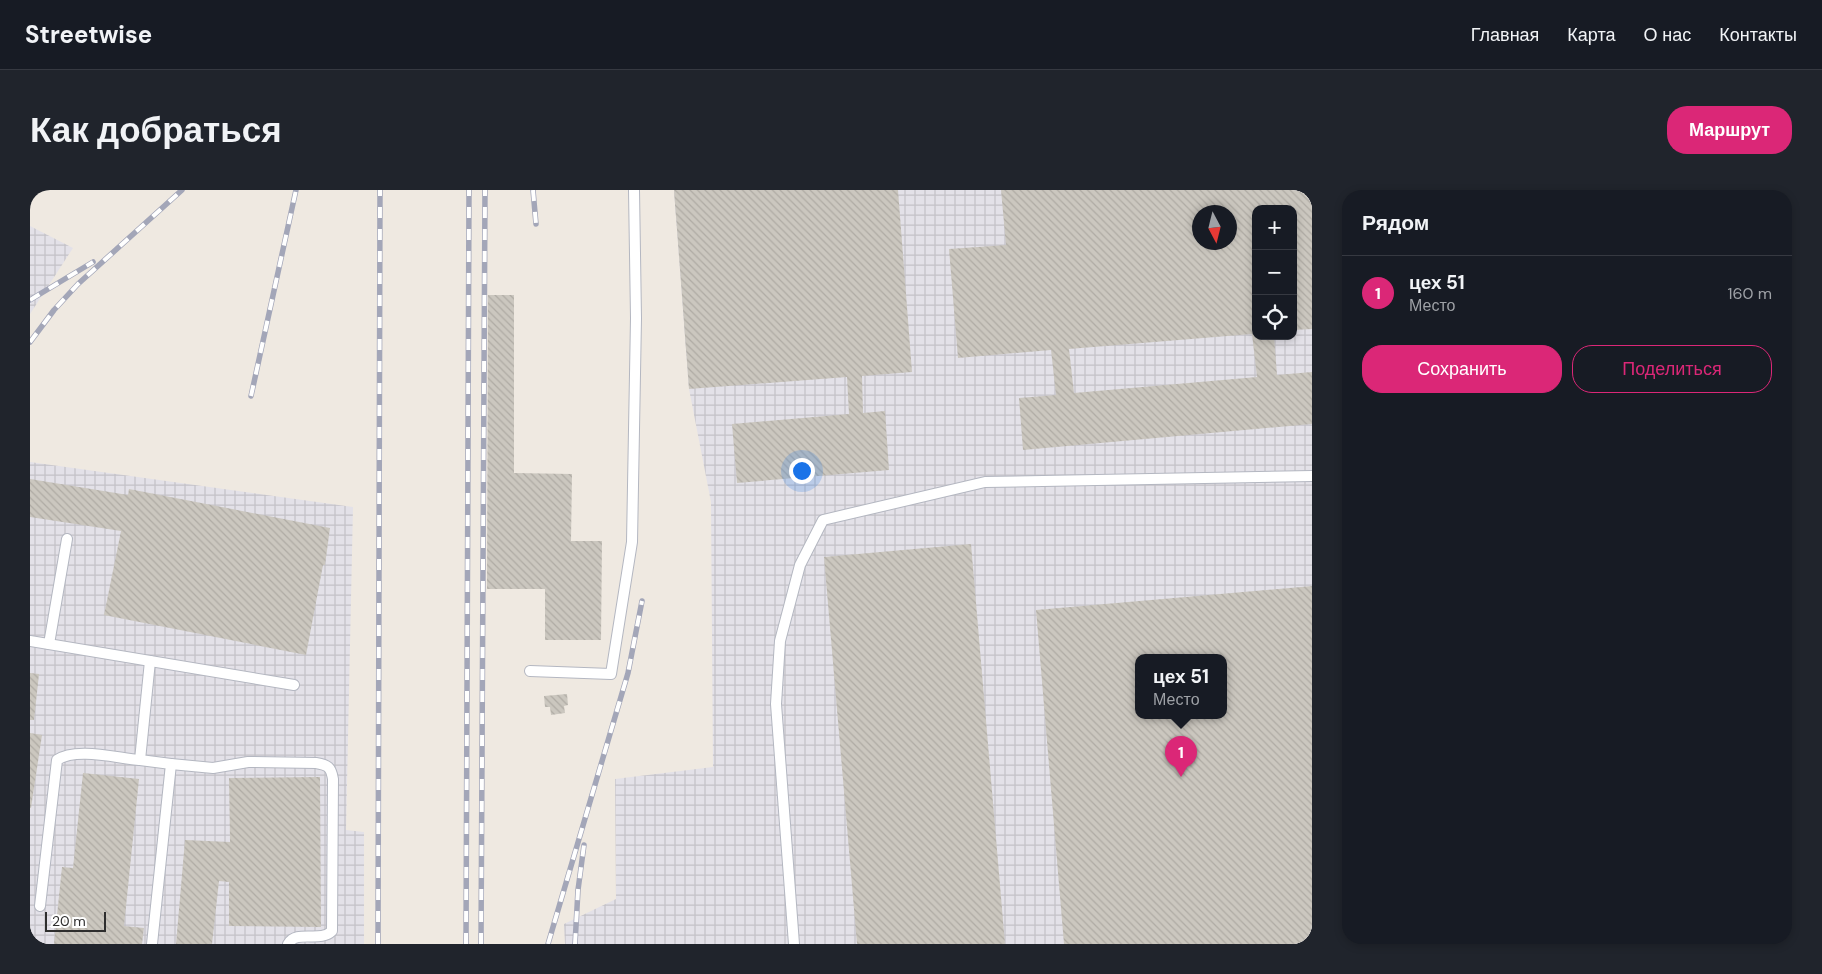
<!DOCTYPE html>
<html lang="ru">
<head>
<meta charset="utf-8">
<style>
	body { margin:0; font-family:"DM Sans",sans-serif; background:#20242c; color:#f1f3f6 }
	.controls { position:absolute; right:15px; top:15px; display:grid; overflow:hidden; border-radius:10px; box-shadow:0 2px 8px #0003 }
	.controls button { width:45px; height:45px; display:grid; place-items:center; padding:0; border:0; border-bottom:1px solid #363941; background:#171b24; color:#f1f3f6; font:25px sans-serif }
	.compass { position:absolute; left:1162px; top:15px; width:45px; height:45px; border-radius:50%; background:#171b24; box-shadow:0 2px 8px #0003; rotate:173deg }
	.scale { position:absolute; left:15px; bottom:12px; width:61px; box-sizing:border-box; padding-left:5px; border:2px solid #2e2e2e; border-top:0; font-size:14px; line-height:18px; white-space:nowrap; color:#2e2e2e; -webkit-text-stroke:4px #fff; paint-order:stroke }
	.you { position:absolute; left:771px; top:280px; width:18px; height:18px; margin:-12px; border:4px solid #fff; border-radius:50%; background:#1a73e8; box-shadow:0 0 0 8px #1a73e833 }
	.badge { display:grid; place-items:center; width:32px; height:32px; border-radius:50%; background:#db2777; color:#fff; font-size:16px; font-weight:700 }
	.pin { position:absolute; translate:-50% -41px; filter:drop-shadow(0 1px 2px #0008) }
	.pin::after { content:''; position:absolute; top:26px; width:18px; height:15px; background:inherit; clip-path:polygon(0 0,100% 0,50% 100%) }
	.popup { position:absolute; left:1105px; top:464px; width:92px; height:65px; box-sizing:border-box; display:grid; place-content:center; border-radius:10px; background:#171b24; filter:drop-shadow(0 1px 4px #0005); font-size:16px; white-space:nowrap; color:#9ea1a6 }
	.popup b { font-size:19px; color:#f1f3f6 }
	.popup::after { content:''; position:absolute; left:50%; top:100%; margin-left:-10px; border:10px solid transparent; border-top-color:#171b24 }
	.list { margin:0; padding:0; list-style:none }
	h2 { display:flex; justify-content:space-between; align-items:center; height:65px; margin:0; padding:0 20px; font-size:21px }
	h2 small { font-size:16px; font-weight:400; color:#9ea1a6 }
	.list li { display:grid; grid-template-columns:32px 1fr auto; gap:15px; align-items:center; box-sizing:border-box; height:75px; padding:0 20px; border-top:1px solid #363941 }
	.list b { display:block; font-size:19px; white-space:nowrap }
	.list p { margin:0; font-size:16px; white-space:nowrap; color:#9ea1a6 }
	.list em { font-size:16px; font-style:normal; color:#9ea1a6 }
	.actions { display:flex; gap:10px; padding:15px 20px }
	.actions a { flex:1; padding:11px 0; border:1px solid #db2777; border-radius:20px; text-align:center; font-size:18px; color:#db2777 }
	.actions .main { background:#db2777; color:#fff }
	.icon { flex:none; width:28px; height:28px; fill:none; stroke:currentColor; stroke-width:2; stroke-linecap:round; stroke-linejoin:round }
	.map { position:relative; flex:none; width:1282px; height:754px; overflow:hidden; border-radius:20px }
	header { display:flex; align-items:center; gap:30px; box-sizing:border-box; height:70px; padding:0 25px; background:#171b24; border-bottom:1px solid #363941 }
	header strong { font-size:24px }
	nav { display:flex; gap:28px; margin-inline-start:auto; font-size:18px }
	.intro { display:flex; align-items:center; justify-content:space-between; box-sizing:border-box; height:120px; padding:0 30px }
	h1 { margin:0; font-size:35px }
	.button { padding:12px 22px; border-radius:20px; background:#db2777; color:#fff; font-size:18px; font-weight:700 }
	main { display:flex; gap:30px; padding:0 30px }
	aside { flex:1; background:#171b24; border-radius:20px; box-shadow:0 2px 8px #0003 }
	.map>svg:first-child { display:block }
	.industrial { fill:url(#industrial-grid); fill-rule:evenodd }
	.building { fill:url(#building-back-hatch); fill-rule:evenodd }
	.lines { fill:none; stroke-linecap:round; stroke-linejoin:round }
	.lane-casing { stroke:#b4b7c1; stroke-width:12 }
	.lane { stroke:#fff; stroke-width:10 }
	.rail-casing { stroke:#a3a6b8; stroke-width:5.5 }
	.rail { stroke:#fff; stroke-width:4; stroke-dasharray:11; stroke-linecap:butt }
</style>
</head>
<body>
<header>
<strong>Streetwise</strong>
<nav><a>Главная</a><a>Карта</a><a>О нас</a><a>Контакты</a></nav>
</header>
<div class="intro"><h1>Как добраться</h1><a class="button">Маршрут</a></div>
<main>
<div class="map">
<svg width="1282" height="754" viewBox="0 0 1282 754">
	<defs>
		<pattern id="industrial-grid" width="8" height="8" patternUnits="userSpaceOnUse" patternTransform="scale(1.25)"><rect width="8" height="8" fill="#e3e1e8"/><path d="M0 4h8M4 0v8" fill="none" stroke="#c3c1c7"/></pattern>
		<pattern id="building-back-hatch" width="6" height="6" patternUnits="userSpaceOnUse" patternTransform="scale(1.25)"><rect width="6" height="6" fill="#cbc7bf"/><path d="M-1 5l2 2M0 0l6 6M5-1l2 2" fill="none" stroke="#afaba4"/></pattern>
	</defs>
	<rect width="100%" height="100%" fill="#efe9e1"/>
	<!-- industrial -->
	<g class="industrial">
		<path d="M644 0H1282V754H535L534 734 586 709 585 589 683 577 681 312 659 199ZM1226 19H1263V146H1226ZM1170 22H1200V52H1170ZM1108 468H1194V526H1108Z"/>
		<polygon points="0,36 43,58 0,124"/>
		<polygon points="0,272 323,317 316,640 334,642 334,754 0,754"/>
	</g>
	<!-- building -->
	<g class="building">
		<polygon points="644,0 868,0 882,182 832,186 833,223 855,221 859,280 707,293 702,234 819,224 817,187 659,199"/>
		<path d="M971 0H1282V139L1263 140V19H1226V146H1244L1247 185 1282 182V234L993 260 989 208 1026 205 1021 160 928 168 919 59 976 55ZM1170 22H1200V52H1170ZM1222 144 1227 187 1044 203 1039 159Z"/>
		<polygon points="458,105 484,105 484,283 542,284 541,351 572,351 571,450 515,450 515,399 457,399"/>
		<polygon points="0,289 98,305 99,299 300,338 295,375 293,375 276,465 74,425 91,341 0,327"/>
		<polygon points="941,354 975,754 827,754 794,367"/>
		<path d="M1282 396V754H1034L1006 420ZM1108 468H1194V526H1108Z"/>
		<polygon points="0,483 9,484 4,530 0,530"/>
		<polygon points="537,504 538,515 534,516 535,523 521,525 520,517 515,517 514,506"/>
		<polygon points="0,543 12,545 1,618 0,618"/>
		<polygon points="53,583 109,589 94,736 114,738 112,754 24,754 32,677 43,678"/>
		<polygon points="290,587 291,737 199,736 199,692 189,691 182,754 146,754 155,650 200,652 199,588"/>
	</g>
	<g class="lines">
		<defs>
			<g id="lane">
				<polyline points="0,451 264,495"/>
				<polyline points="19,454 37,349"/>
				<polyline points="120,471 110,570 141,574 122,754"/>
				<polyline points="500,481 581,484 602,352 606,128 604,0"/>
				<path d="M141 574 183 578 218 572 286 573C298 575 301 577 303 589L302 741C290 753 267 739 258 754"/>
				<path d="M10 716 27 570C46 557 86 568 110 570"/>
				<polyline points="764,754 746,514 750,451 770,375 793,330 955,292 1282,286"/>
			</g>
		</defs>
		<!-- lane casing -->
		<use href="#lane" class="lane-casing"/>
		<!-- lane -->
		<use href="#lane" class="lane"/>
		<defs>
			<g id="rail">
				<polyline points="503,0 506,34"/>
				<polyline points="0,110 63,72"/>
				<polyline points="0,152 24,120 48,94 152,0"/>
				<polyline points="221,206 266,0"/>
				<polyline points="348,754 350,0"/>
				<polyline points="436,754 439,0"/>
				<polyline points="451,754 455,0"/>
				<polyline points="518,754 598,483 612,411"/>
				<polyline points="545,754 548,700 554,655"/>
			</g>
		</defs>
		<!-- rail casing -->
		<use href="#rail" class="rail-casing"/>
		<!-- rail -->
		<use href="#rail" class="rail"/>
	</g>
</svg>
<div class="controls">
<button>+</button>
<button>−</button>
<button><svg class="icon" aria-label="locate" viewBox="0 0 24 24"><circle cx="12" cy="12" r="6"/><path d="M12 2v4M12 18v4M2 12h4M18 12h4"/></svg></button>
</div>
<svg class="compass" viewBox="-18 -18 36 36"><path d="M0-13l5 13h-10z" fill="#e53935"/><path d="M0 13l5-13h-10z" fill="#9ea1a6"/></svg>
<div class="scale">20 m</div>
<div class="you"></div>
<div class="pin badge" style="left:1151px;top:587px">1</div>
<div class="popup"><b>цех 51</b>Место</div>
</div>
<aside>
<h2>Рядом<small></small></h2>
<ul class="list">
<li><span class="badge">1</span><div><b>цех 51</b><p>Место</p></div><em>160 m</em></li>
</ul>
<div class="actions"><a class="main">Сохранить</a><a>Поделиться</a></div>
</aside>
</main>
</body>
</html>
